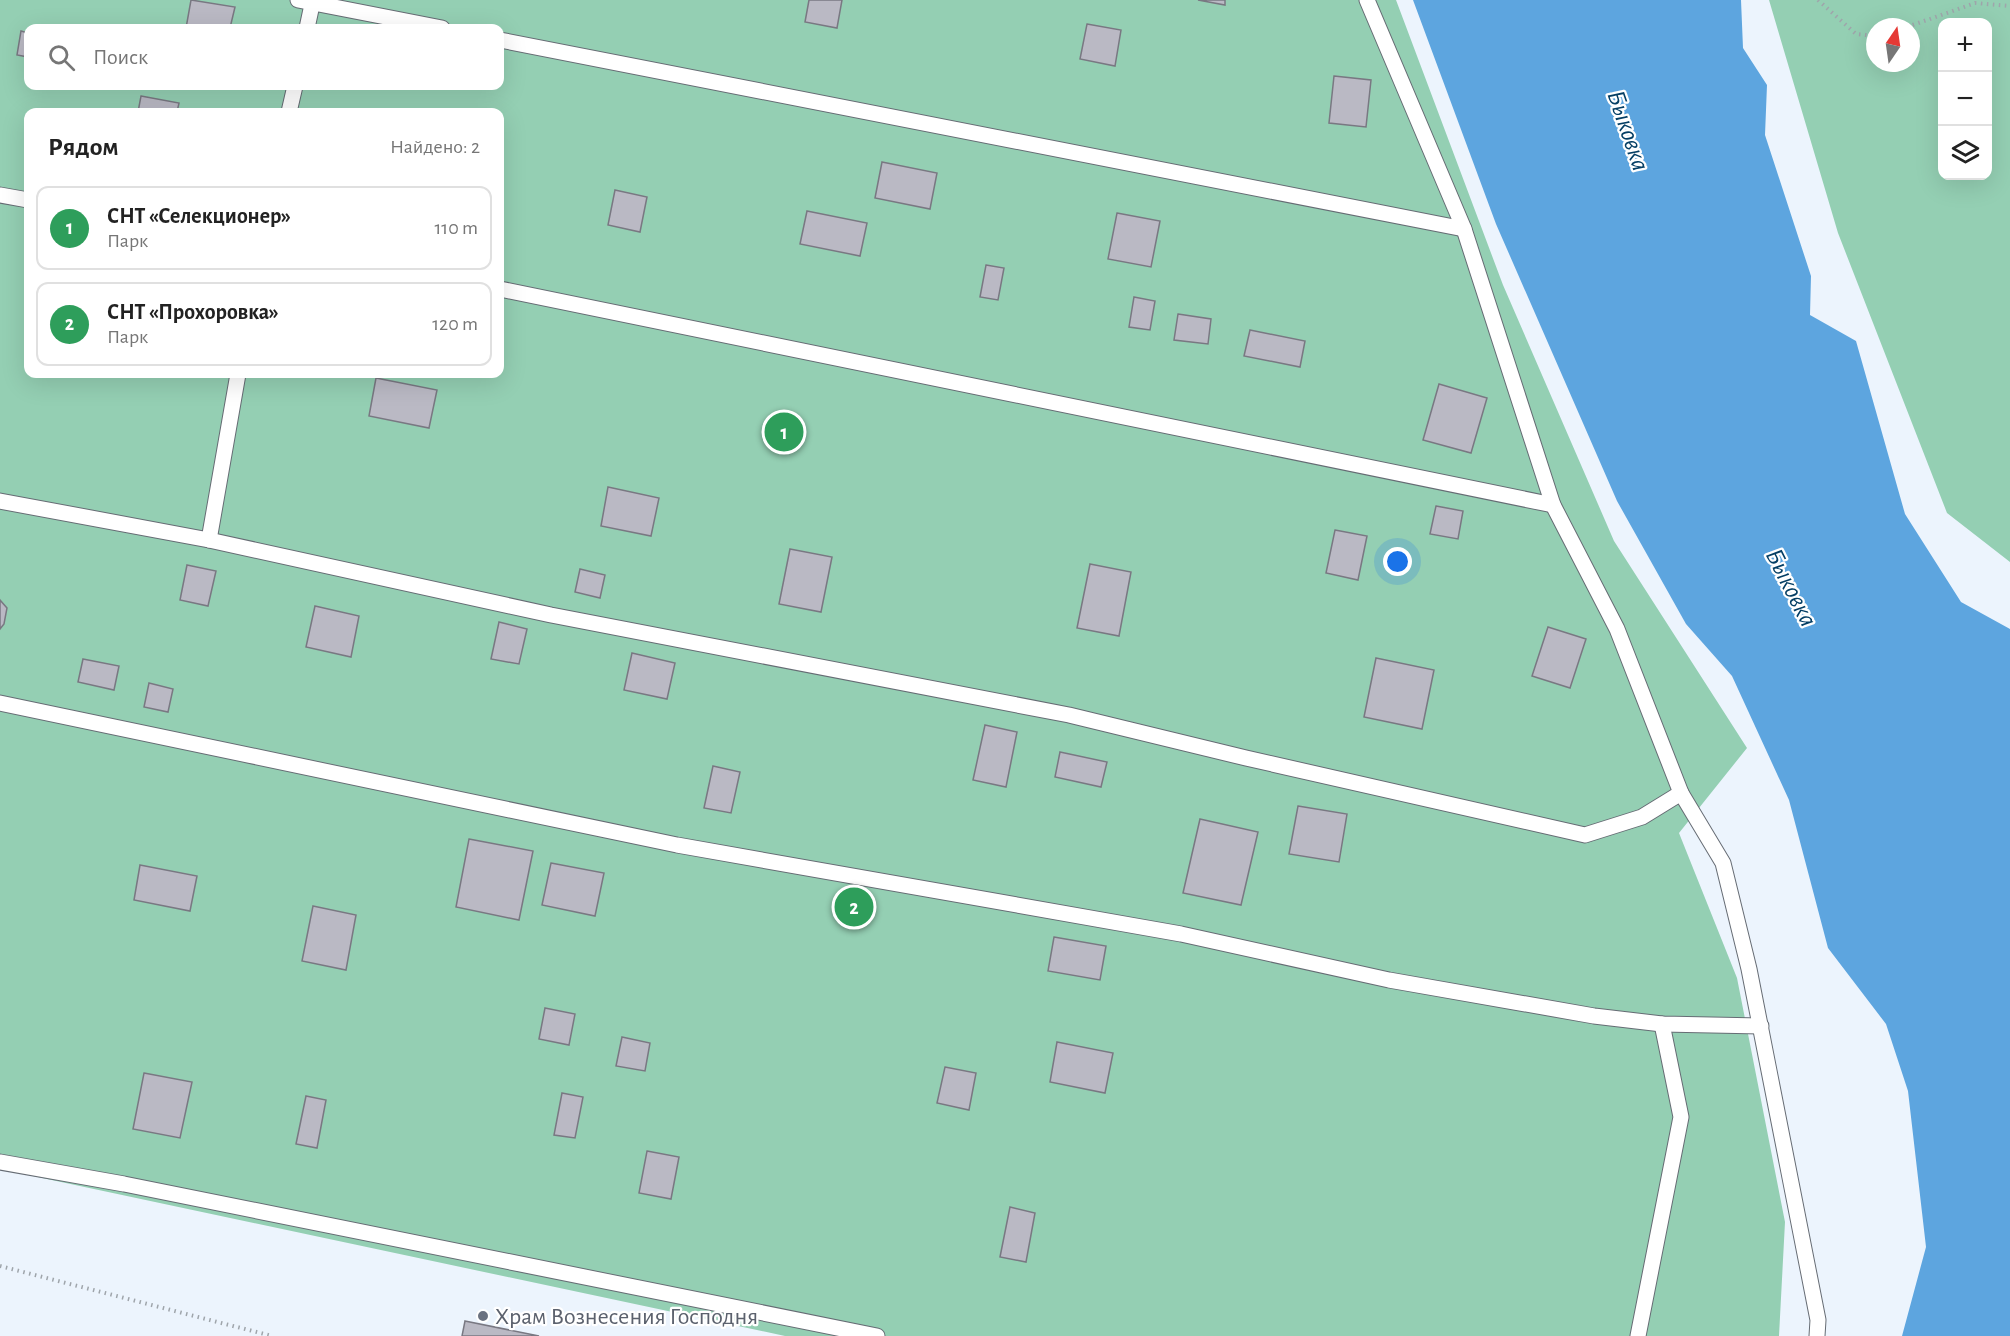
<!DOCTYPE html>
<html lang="ru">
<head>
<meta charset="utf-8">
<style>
	body { margin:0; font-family:"Alegreya Sans",sans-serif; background:#f6f6f6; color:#222 }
	.controls { position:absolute; right:18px; top:18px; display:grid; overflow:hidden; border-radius:12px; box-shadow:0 6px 24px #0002 }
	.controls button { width:54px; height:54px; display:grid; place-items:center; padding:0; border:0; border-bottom:2px solid #e0e0e0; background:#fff; color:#222; font:30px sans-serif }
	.compass { position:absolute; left:1866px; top:18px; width:54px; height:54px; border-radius:50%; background:#fff; box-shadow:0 6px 24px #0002; rotate:13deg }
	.you { position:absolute; left:1398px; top:562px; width:21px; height:21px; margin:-15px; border:4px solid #fff; border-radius:50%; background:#1a73e8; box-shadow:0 0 0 9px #1a73e833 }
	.badge { display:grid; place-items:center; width:39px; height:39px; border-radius:50%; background:#a07726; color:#fff; font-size:20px; font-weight:700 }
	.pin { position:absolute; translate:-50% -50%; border:3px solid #fff; box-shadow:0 2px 6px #0006 }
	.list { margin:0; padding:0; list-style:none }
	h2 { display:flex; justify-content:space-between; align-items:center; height:78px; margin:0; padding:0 24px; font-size:26px }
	h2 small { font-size:20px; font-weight:400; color:#767676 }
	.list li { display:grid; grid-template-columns:39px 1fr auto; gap:18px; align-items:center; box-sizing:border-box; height:84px; margin:0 12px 12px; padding:0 12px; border:2px solid #e0e0e0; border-radius:12px }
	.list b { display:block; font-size:22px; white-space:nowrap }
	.list p { margin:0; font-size:20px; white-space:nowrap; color:#767676 }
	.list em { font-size:20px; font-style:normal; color:#767676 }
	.icon { flex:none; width:33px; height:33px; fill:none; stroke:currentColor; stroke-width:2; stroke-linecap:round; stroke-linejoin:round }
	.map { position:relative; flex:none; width:2010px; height:1336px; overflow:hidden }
	.search { position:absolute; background:#fff; box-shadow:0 6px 24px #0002; left:24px; top:24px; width:480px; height:66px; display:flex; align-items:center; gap:15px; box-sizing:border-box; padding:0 21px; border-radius:12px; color:#767676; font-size:22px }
	.panel { position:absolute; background:#fff; box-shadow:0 6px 24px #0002; left:24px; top:108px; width:480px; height:270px; border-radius:12px }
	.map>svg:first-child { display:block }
	.green { fill:#94cfb3; fill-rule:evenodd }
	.water { fill:#5da5df }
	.building { fill:#bab9c4; stroke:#797882; stroke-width:1.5 }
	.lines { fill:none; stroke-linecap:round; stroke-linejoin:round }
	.service-casing { stroke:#666c74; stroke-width:17 }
	.path { stroke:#9fa5ab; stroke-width:4; stroke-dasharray:1.5 4.5; stroke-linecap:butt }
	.service { stroke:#fff; stroke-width:15 }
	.worship-dot { fill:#6b7280; stroke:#fff; stroke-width:2 }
	.labels { text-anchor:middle; stroke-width:4.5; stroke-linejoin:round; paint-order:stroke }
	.worship-label { font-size:24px; fill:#5b616d; stroke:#fff; text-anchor:start }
	.water-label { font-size:26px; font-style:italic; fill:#043e64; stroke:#fff }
</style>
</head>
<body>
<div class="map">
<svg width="2010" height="1336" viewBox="0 0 2010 1336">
	<rect width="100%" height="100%" fill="#ecf4fd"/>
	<!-- green -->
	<g class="green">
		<path d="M0 0H1396L1503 285 1614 541 1747 748 1679 833 1737 978 1785 1222 1779 1336H785L0 1169ZM28 28H500V86H28ZM28 112H500V374H28Z"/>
		<path d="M1769 0H2010V562L1947 513 1838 233ZM1942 22H1988V176H1942ZM1875 27H1911V63H1875Z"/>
	</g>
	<!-- water -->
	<polygon class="water" points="1413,0 1741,0 1743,48 1767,85 1765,135 1811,276 1810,315 1856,341 1905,514 1961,602 2010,629 2010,1336 1902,1336 1926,1247 1908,1091 1886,1024 1828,948 1789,800 1732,676 1686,624 1617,501 1496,224"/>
	<!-- building -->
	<g class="building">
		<polygon points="191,0 235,7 230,28 186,28"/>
		<polygon points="809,0 842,0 837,28 805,22"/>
		<polygon points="1198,0 1225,0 1225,5"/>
		<polygon points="1087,24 1121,30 1115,66 1080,59"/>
		<polygon points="21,31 28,33 28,57 17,55"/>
		<polygon points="1334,76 1371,80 1366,127 1329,123"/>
		<polygon points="141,96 179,103 177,112 138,112"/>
		<polygon points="882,162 937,173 930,209 875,198"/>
		<polygon points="615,190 647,197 640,232 608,225"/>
		<polygon points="807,211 867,223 860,256 800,244"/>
		<polygon points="1117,213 1160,221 1151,267 1108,259"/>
		<polygon points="986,265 1004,268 998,300 980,297"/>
		<polygon points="1134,297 1155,301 1150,330 1129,327"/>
		<polygon points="1178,314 1211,319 1208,344 1174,340"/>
		<polygon points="1250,330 1305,341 1300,367 1244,356"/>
		<polygon points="376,378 437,390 429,428 369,416"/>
		<polygon points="1439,384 1487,398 1471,453 1423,440"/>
		<polygon points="608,487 659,498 651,536 601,526"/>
		<polygon points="1436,506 1463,511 1458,539 1430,534"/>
		<polygon points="1335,530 1367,536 1358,580 1326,573"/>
		<polygon points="790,549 832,557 821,612 779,604"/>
		<polygon points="1090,564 1131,572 1119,636 1077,628"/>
		<polygon points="187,565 216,571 208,606 180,600"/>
		<polygon points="580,569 605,575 600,598 575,592"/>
		<polygon points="0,600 7,608 4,624 0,629"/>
		<polygon points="315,606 359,616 351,657 306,647"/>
		<polygon points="499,622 527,629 519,664 491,659"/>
		<polygon points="1548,627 1586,639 1570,688 1532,676"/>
		<polygon points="632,653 675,663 667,699 624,690"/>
		<polygon points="1376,658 1434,670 1422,729 1364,717"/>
		<polygon points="83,659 119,666 114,690 78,682"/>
		<polygon points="149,683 173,689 168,712 144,707"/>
		<polygon points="985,725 1017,732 1006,787 973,780"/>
		<polygon points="1060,752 1107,762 1101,787 1055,777"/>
		<polygon points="713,766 740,772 731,813 704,808"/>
		<polygon points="1298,806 1347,814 1339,862 1289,854"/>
		<polygon points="1200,819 1258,832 1241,905 1183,893"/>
		<polygon points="469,839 533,851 519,920 456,907"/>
		<polygon points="551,863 604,873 595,916 542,905"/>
		<polygon points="140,865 197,876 190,911 134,900"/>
		<polygon points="313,906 356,915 346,970 302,961"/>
		<polygon points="1054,937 1106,946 1100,980 1048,971"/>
		<polygon points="545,1008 575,1014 569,1045 539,1039"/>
		<polygon points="622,1037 650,1043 645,1071 616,1066"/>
		<polygon points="1057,1042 1113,1053 1105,1093 1050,1082"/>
		<polygon points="945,1067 976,1073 969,1110 937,1103"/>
		<polygon points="144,1073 192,1082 180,1138 133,1129"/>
		<polygon points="562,1093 583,1097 575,1138 554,1135"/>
		<polygon points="306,1096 326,1100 317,1148 296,1144"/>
		<polygon points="647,1151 679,1157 671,1199 639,1193"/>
		<polygon points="1010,1207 1035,1213 1026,1262 1000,1257"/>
		<polygon points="465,1321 539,1336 462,1336"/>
	</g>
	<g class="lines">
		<defs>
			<g id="service">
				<polyline points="298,0 442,28"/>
				<polyline points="1367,0 1464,229 1553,505 1617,629 1681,793 1723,863 1749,969 1818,1320 1817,1336"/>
				<polyline points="307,28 313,0"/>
				<polyline points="500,40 1464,229"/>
				<polyline points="289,112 295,86"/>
				<polyline points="0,195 28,200"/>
				<polyline points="500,289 1553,505"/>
				<polyline points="0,501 209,540 551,615 1069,715 1246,758 1585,835 1642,817 1681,793"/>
				<polyline points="209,540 238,374"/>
				<polyline points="0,703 677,845 1181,934 1389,980 1594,1016 1662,1024 1761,1026"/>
				<polyline points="0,1162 124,1184 877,1336"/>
				<polyline points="1638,1336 1681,1117 1662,1024"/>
			</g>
		</defs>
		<!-- service casing -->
		<use href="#service" class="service-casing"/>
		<!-- path -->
		<g class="path">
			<polyline points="1818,0 1856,34 1875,36"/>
			<polyline points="1907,27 1975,3 2010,6"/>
			<polyline points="0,1266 272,1336"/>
		</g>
		<!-- service -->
		<use href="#service" class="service"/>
	</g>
	<!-- markers -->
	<circle class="worship-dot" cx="483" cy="1316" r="6"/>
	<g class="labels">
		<!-- worship labels -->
		<g class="worship-label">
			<text x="495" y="1324">Храм Вознесения Господня</text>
		</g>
		<!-- water labels -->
		<g class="water-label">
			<text transform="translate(1629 130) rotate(71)" y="9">Быковка</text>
			<text transform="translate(1792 587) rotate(63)" y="9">Быковка</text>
		</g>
	</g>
</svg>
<div class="controls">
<button>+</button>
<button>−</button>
<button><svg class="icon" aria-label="layers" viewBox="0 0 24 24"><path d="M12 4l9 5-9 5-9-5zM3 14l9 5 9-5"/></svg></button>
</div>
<svg class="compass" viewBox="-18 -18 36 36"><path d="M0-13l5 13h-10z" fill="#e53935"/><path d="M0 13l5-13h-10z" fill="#767676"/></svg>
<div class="you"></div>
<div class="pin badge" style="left:784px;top:432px;background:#2e9e5b">1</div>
<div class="pin badge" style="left:854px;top:907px;background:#2e9e5b">2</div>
<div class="search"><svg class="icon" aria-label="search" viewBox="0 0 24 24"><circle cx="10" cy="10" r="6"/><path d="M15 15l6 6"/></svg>Поиск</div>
<section class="panel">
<h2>Рядом<small>Найдено: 2</small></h2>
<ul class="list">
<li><span class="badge" style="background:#2e9e5b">1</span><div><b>СНТ «Селекционер»</b><p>Парк</p></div><em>110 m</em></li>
<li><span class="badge" style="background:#2e9e5b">2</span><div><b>СНТ «Прохоровка»</b><p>Парк</p></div><em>120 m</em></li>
</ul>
</section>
</div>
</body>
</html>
